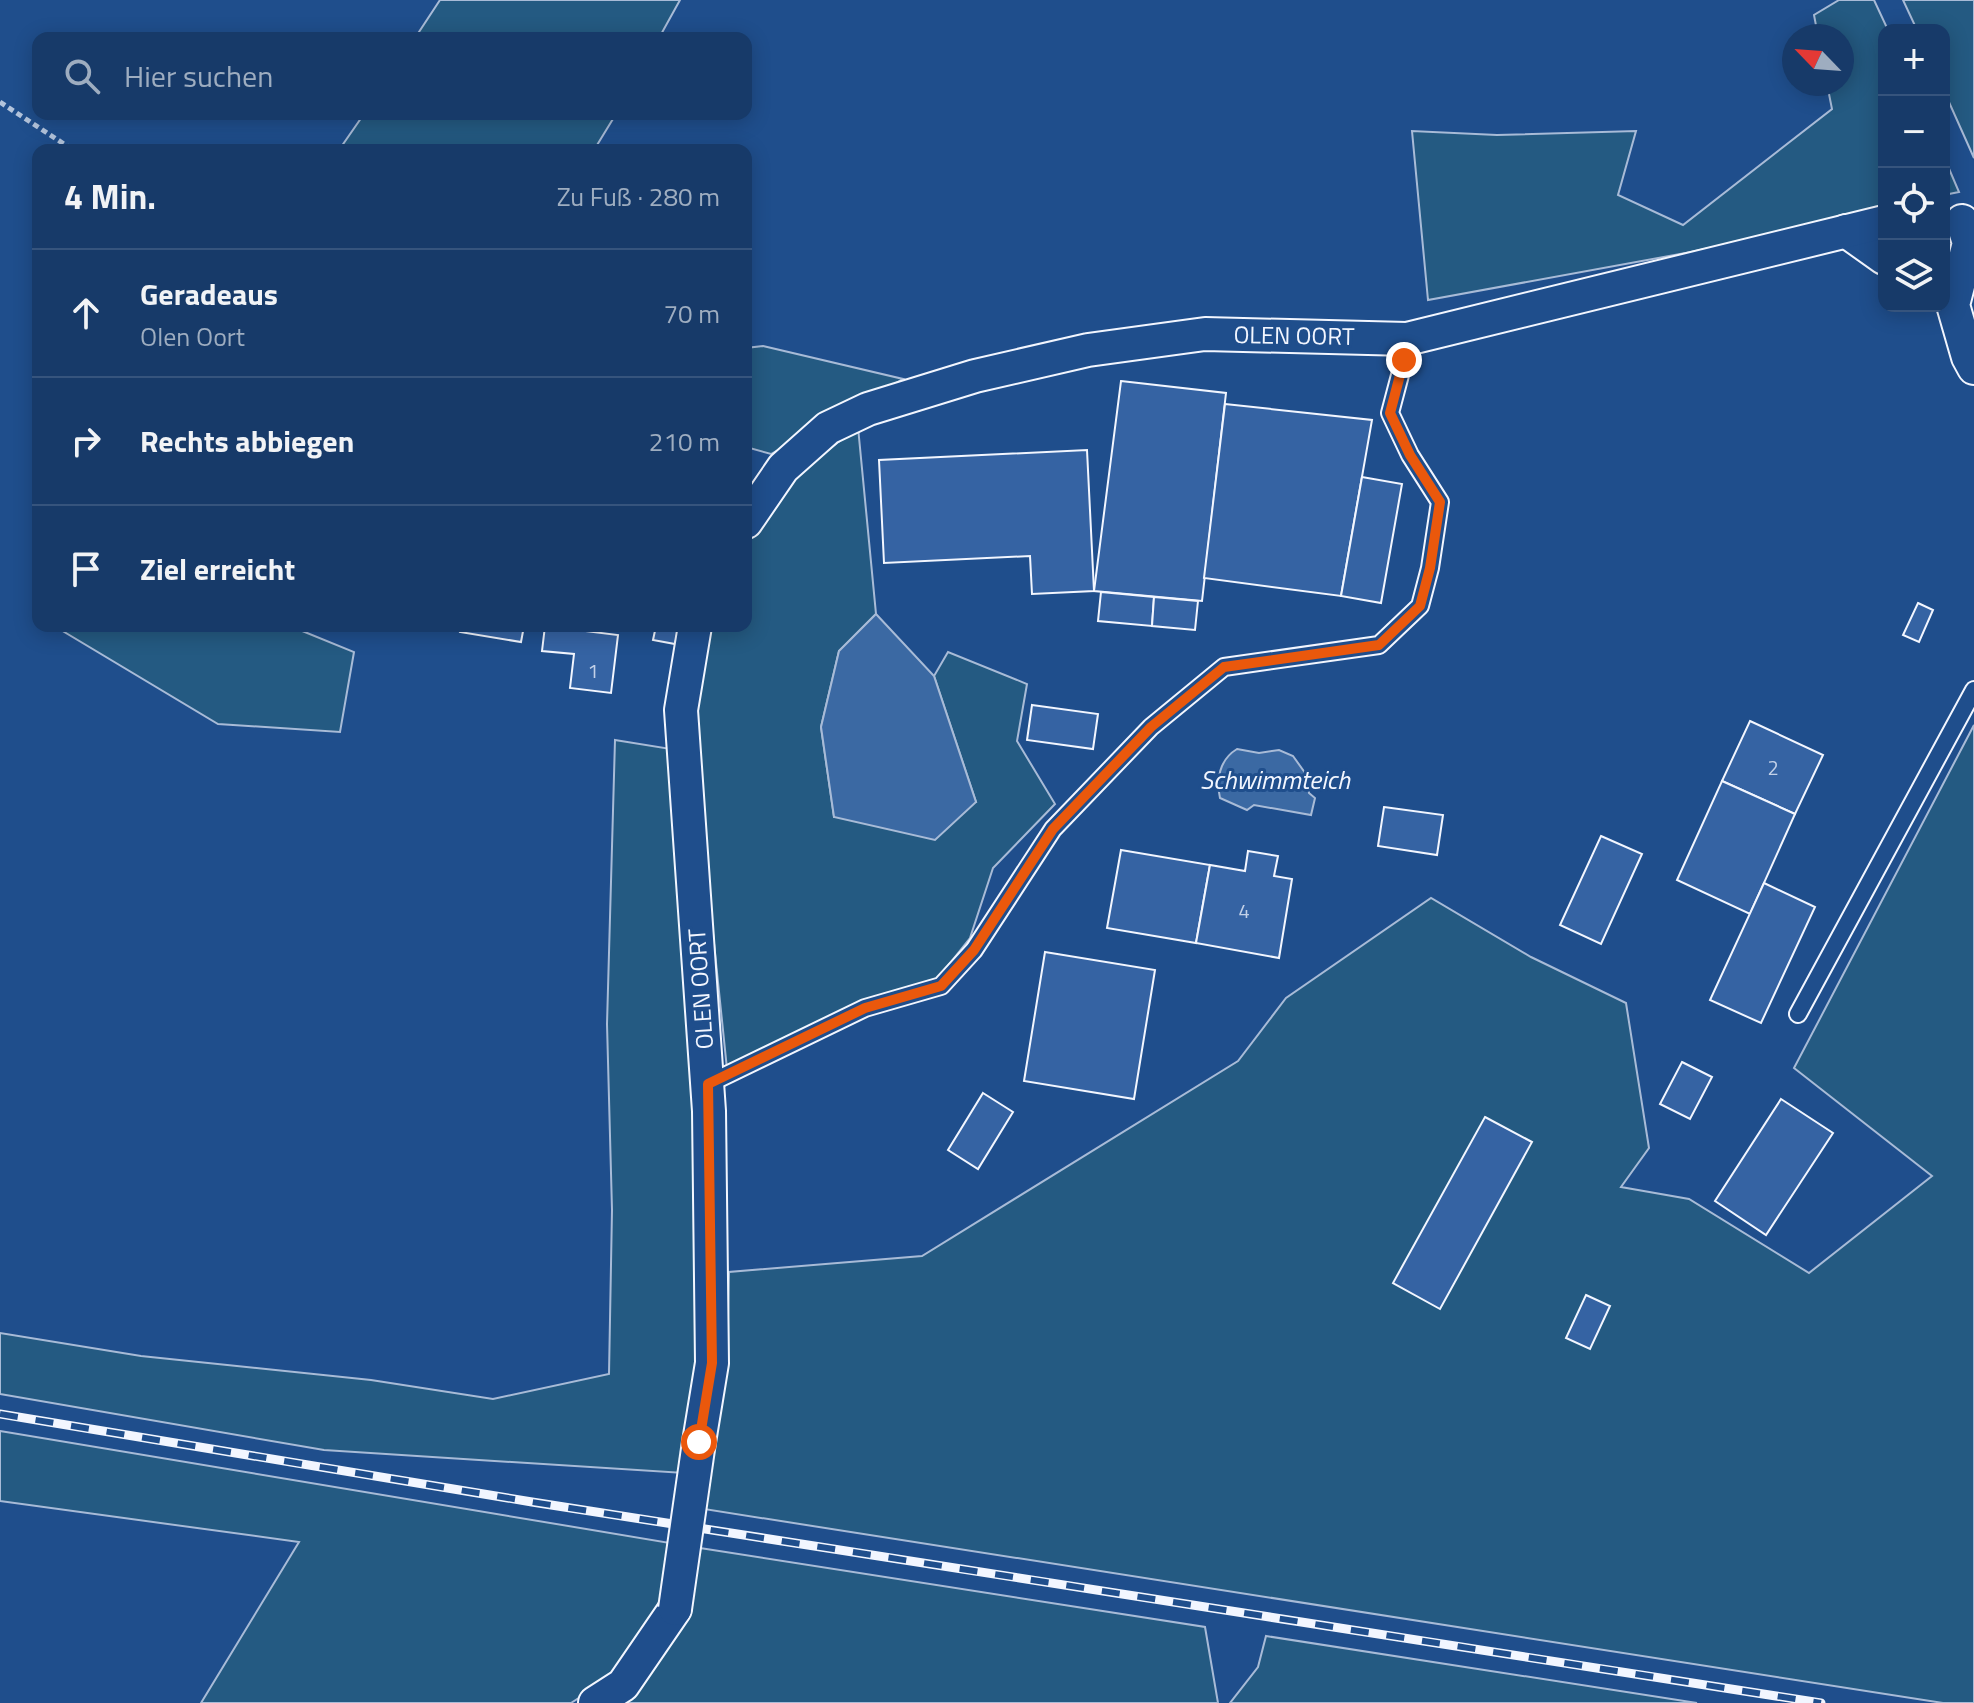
<!DOCTYPE html>
<html lang="de">
<head>
<meta charset="utf-8">
<style>
	body { margin:0; font-family:"Titillium Web",sans-serif; background:#20416f; color:#f1f3f6 }
	.controls { position:absolute; right:24px; top:24px; display:grid; overflow:hidden; border-radius:16px; box-shadow:0 4px 20px #0003 }
	.controls button { width:72px; height:72px; display:grid; place-items:center; padding:0; border:0; border-bottom:2px solid #36547d; background:#173a69; color:#f1f3f6; font:40px sans-serif }
	.compass { position:absolute; left:1782px; top:24px; width:72px; height:72px; border-radius:50%; background:#173a69; box-shadow:0 4px 20px #0003; rotate:295deg }
	.stop { position:absolute; width:24px; height:24px; margin:-18px; border:6px solid #ea580c; border-radius:50%; background:#fff }
	.stop.end { background:#ea580c; border-color:#fff; box-shadow:0 2px 8px #0008 }
	.list { margin:0; padding:0; list-style:none }
	h2 { display:flex; justify-content:space-between; align-items:center; height:104px; margin:0; padding:0 32px; font-size:34px }
	h2 small { font-size:26px; font-weight:400; color:#9eadc0 }
	.list li { display:grid; grid-template-columns:52px 1fr auto; gap:24px; align-items:center; box-sizing:border-box; height:128px; padding:0 32px; border-top:2px solid #36547d }
	.list b { display:block; font-size:30px; white-space:nowrap }
	.list p { margin:0; font-size:26px; white-space:nowrap; color:#9eadc0 }
	.list em { font-size:26px; font-style:normal; color:#9eadc0 }
	.icon { flex:none; width:44px; height:44px; fill:none; stroke:currentColor; stroke-width:2; stroke-linecap:round; stroke-linejoin:round }
	.map { position:relative; flex:none; width:1974px; height:1703px; overflow:hidden }
	.search { position:absolute; background:#173a69; box-shadow:0 4px 20px #0003; left:32px; top:32px; width:720px; height:88px; display:flex; align-items:center; gap:20px; box-sizing:border-box; padding:0 28px; border-radius:16px; color:#9eadc0; font-size:30px }
	.panel { position:absolute; background:#173a69; box-shadow:0 4px 20px #0003; left:32px; top:144px; width:720px; height:488px; border-radius:16px }
	.map>svg:first-child { display:block }
	.green { fill:#245a82; stroke:#a8bbd7; stroke-width:2 }
	.water { fill:#3b69a3; stroke:#a8bbd7; stroke-width:2 }
	.building { fill:#3563a3; stroke:#f2f6ff; stroke-width:2 }
	.lines { fill:none; stroke-linecap:round; stroke-linejoin:round }
	.lane-casing { stroke:#f2f6ff; stroke-width:20 }
	.street-casing { stroke:#f2f6ff; stroke-width:36 }
	.path { stroke:#b3c4dc; stroke-width:5; stroke-dasharray:6 4; stroke-linecap:butt }
	.lane { stroke:#1f4e8c; stroke-width:16 }
	.street { stroke:#1f4e8c; stroke-width:32 }
	.rail-casing { stroke:#f2f6ff; stroke-width:9 }
	.rail { stroke:#1f4e8c; stroke-width:6; stroke-dasharray:18; stroke-linecap:butt }
	.street-bridge-casing { stroke:#f2f6ff; stroke-width:36; stroke-linecap:butt }
	.street-bridge { stroke:#1f4e8c; stroke-width:32 }
	.route { stroke:#ea580c; stroke-width:10 }
	.labels { text-anchor:middle; stroke-width:6; stroke-linejoin:round; paint-order:stroke }
	.number-label { font-size:20px; fill:#c3d1e8 }
	.street-label { font-size:24px; fill:#f2f6ff; stroke:#1f4e8c }
	.water-label { font-size:26px; font-style:italic; fill:#f2f6ff; stroke:#1f4e8c }
</style>
</head>
<body>
<div class="map">
<svg width="1974" height="1703" viewBox="0 0 1974 1703">
	<rect width="100%" height="100%" fill="#1f4e8c"/>
	<!-- green -->
	<g class="green">
		<polygon points="440,0 680,0 659,38 415,38"/>
		<polygon points="1839,0 1874,0 1888,30 1884,30 1884,209 1691,252 1428,300 1412,131 1497,135 1636,131 1618,195 1683,225 1832,109 1827,84 1842,84 1842,36 1818,36 1814,15"/>
		<polygon points="1903,0 1974,0 1974,158 1944,91 1944,30 1917,30"/>
		<polygon points="364,114 616,114 594,150 339,150"/>
		<polygon points="1944,157 1959,192 1944,195"/>
		<polygon points="763,346 903,379 771,454 746,447 746,348"/>
		<polygon points="858,427 876,614 839,651 821,727 834,817 976,802 934,676 948,652 1027,684 1017,741 1055,804 993,868 970,938 935,982 727,1069 698,788 694,710 708,626 746,626 746,539 784,484"/>
		<polygon points="290,626 354,652 340,732 218,724 56,627"/>
		<polygon points="1974,725 1974,1703 1943,1703 704,1509 727,1363 729,1272 922,1256 1238,1061 1286,998 1431,898 1531,957 1626,1003 1649,1148 1621,1187 1689,1199 1809,1273 1932,1176 1794,1068"/>
		<polygon points="615,740 671,749 693,1099 705,1362 684,1473 324,1450 0,1394 0,1333 141,1356 371,1380 493,1399 609,1374 612,1210 607,1024"/>
		<polygon points="0,1431 670,1543 663,1602 614,1675 571,1703 201,1703 299,1542 0,1501"/>
		<polygon points="700,1548 1205,1627 1218,1703 621,1703 686,1617"/>
		<polygon points="1266,1636 1697,1703 1230,1703 1258,1667"/>
	</g>
	<!-- water -->
	<g class="water">
		<polygon points="876,614 934,676 976,802 935,840 834,817 821,727 839,651"/>
		<path d="M1237 749 1259 753 1279 750 1293 756 1308 777 1309 793 1315 798 1311 815 1254 805 1247 810 1220 798C1216 780 1219 760 1237 749Z"/>
	</g>
	<!-- building -->
	<g class="building">
		<polygon points="1121,381 1226,393 1202,601 1094,591"/>
		<polygon points="1225,404 1372,420 1341,596 1204,578"/>
		<polygon points="1087,450 1094,591 1032,594 1030,556 884,563 879,460"/>
		<polygon points="1362,477 1402,484 1381,603 1341,596"/>
		<polygon points="1101,592 1154,597 1152,626 1098,621"/>
		<polygon points="1154,597 1198,601 1195,630 1152,626"/>
		<polygon points="1918,603 1933,610 1919,642 1903,635"/>
		<polygon points="461,626 524,626 521,642 460,632"/>
		<polygon points="545,626 618,635 611,693 570,688 574,654 542,651"/>
		<polygon points="656,626 679,626 675,644 653,640"/>
		<polygon points="1032,705 1098,714 1093,749 1027,740"/>
		<polygon points="1750,721 1823,755 1795,814 1722,781"/>
		<polygon points="1722,781 1795,814 1750,914 1677,880"/>
		<polygon points="1384,807 1443,815 1437,855 1378,846"/>
		<polygon points="1601,836 1642,854 1601,944 1560,925"/>
		<polygon points="1121,850 1210,865 1196,943 1107,928"/>
		<polygon points="1248,851 1278,856 1274,876 1292,879 1279,958 1196,943 1210,865 1245,871"/>
		<polygon points="1764,883 1815,907 1761,1023 1710,1000"/>
		<polygon points="1045,952 1155,970 1134,1099 1024,1081"/>
		<polygon points="1682,1062 1712,1077 1690,1119 1660,1104"/>
		<polygon points="983,1093 1013,1112 978,1169 948,1150"/>
		<polygon points="1781,1099 1833,1133 1766,1235 1715,1201"/>
		<polygon points="1485,1117 1532,1142 1440,1309 1393,1283"/>
		<polygon points="1586,1295 1610,1306 1590,1349 1566,1338"/>
	</g>
	<g class="lines">
		<defs>
			<g id="lane">
				<polyline points="1798,1014 1974,690"/>
				<polyline points="708,1084 865,1008 941,986 974,950 1053,829 1151,727 1224,667 1379,645 1420,606 1430,568 1440,502 1410,455 1390,413 1404,360 1407,339"/>
			</g>
			<g id="street">
				<polyline points="1962,221 1969,243 1953,305 1968,357 1974,368"/>
				<polyline points="1846,231 1884,258"/>
				<polyline points="746,522 783,468 828,428 868,409 975,376 1088,350 1205,334 1407,339 1884,222"/>
				<polyline points="695,626 681,710 709,1111 712,1363 699,1442"/>
				<polyline points="595,1703 623,1685 675,1609"/>
			</g>
		</defs>
		<!-- lane casing -->
		<use href="#lane" class="lane-casing"/>
		<!-- street casing -->
		<use href="#street" class="street-casing"/>
		<!-- path -->
		<polyline class="path" points="0,102 73,150"/>
		<!-- lane -->
		<use href="#lane" class="lane"/>
		<!-- street -->
		<use href="#street" class="street"/>
		<defs>
			<polyline id="rail" points="0,1414 532,1502 1821,1703"/>
		</defs>
		<!-- rail casing -->
		<use href="#rail" class="rail-casing"/>
		<!-- rail -->
		<use href="#rail" class="rail"/>
		<defs>
			<polyline id="street-bridge" points="675,1609 699,1442"/>
		</defs>
		<!-- street-bridge casing -->
		<use href="#street-bridge" class="street-bridge-casing"/>
		<!-- street-bridge -->
		<use href="#street-bridge" class="street-bridge"/>
	</g>
	<g class="lines">
		<!-- route -->
		<polyline class="route" points="699,1442 712,1363 708,1084 865,1008 941,986 974,950 1053,829 1151,727 1224,667 1379,645 1420,606 1430,568 1440,502 1410,455 1390,413 1404,360"/>
	</g>
	<g class="labels">
		<!-- number labels -->
		<g class="number-label">
			<text x="593" y="678">1</text>
			<text x="1773" y="775">2</text>
			<text x="1244" y="918">4</text>
		</g>
		<!-- street labels -->
		<g class="street-label">
			<text transform="translate(1294 336) rotate(1)" y="8">OLEN OORT</text>
			<text transform="translate(701 989) rotate(-94)" y="8">OLEN OORT</text>
		</g>
		<!-- water labels -->
		<g class="water-label">
			<text x="1275" y="789">Schwimmteich</text>
		</g>
	</g>
</svg>
<div class="controls">
<button>+</button>
<button>−</button>
<button><svg class="icon" aria-label="locate" viewBox="0 0 24 24"><circle cx="12" cy="12" r="6"/><path d="M12 2v4M12 18v4M2 12h4M18 12h4"/></svg></button>
<button><svg class="icon" aria-label="layers" viewBox="0 0 24 24"><path d="M12 4l9 5-9 5-9-5zM3 14l9 5 9-5"/></svg></button>
</div>
<svg class="compass" viewBox="-18 -18 36 36"><path d="M0-13l5 13h-10z" fill="#e53935"/><path d="M0 13l5-13h-10z" fill="#9eadc0"/></svg>
<div class="stop" style="left:699px;top:1442px"></div>
<div class="stop end" style="left:1404px;top:360px"></div>
<div class="search"><svg class="icon" aria-label="search" viewBox="0 0 24 24"><circle cx="10" cy="10" r="6"/><path d="M15 15l6 6"/></svg>Hier suchen</div>
<section class="panel">
<h2>4 Min.<small>Zu Fuß · 280 m</small></h2>
<ul class="list">
<li><svg class="icon" aria-label="ahead" viewBox="0 0 24 24"><path d="M12 20V5M6 11l6-6 6 6"/></svg><div><b>Geradeaus</b><p>Olen Oort</p></div><em>70 m</em></li>
<li><svg class="icon" aria-label="right" viewBox="0 0 24 24"><path d="M7 20v-9h11M14 6l5 5-5 5"/></svg><div><b>Rechts abbiegen</b></div><em>210 m</em></li>
<li><svg class="icon" aria-label="arrive" viewBox="0 0 24 24"><path d="M6 21V4h12l-3 4 3 4H6"/></svg><div><b>Ziel erreicht</b></div></li>
</ul>
</section>
</div>
</body>
</html>
